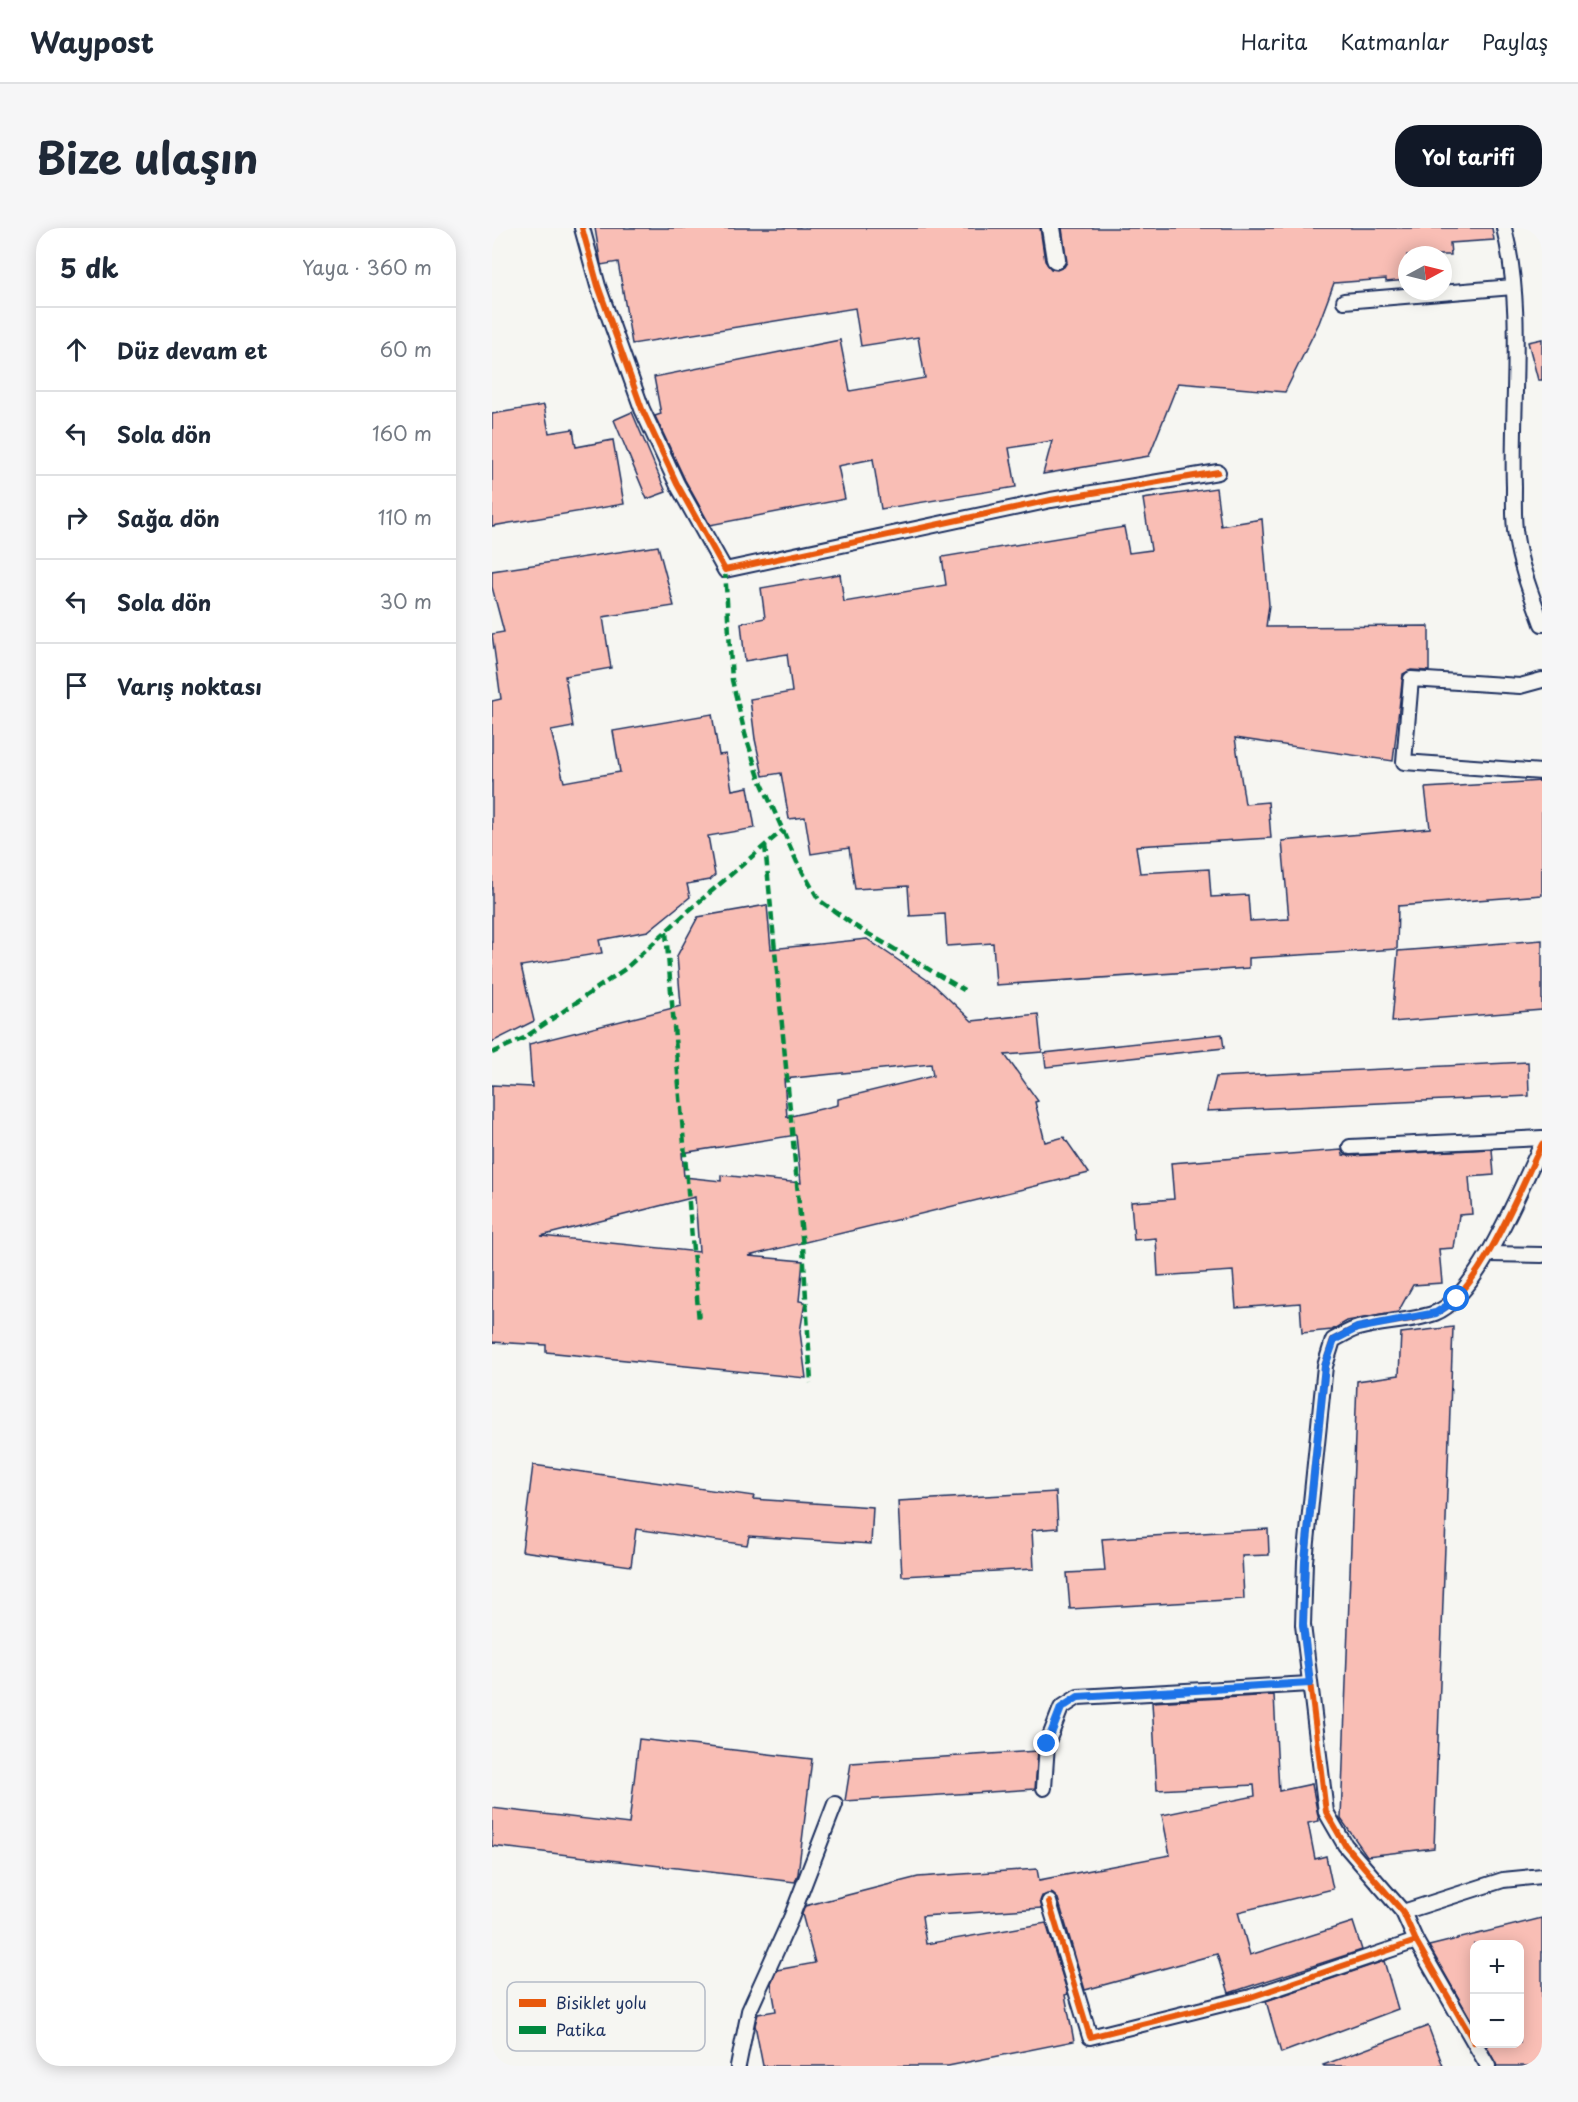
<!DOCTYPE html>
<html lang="tr">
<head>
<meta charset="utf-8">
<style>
	body { margin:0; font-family:"Playpen Sans",sans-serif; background:#f6f6f7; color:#1f2937 }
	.controls { position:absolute; right:18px; bottom:18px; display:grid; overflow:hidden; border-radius:12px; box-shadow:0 3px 15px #0003 }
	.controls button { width:54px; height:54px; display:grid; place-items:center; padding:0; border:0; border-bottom:2px solid #e0e1e3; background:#fff; color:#1f2937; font:30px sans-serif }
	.compass { position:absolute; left:906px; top:18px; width:54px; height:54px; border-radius:50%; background:#fff; box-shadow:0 3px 15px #0003; rotate:83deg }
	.stop { position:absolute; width:18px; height:18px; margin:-14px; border:4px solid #1a73e8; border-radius:50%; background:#fff }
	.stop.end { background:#1a73e8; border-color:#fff; box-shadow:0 2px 6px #0008 }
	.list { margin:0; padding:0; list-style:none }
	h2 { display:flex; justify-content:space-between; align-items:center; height:78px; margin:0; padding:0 24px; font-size:26px }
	h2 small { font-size:20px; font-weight:400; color:#747a83 }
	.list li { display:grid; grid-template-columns:39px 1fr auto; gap:18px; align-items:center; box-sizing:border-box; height:84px; padding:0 24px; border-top:2px solid #e0e1e3 }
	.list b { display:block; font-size:22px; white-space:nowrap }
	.list em { font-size:20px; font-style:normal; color:#747a83 }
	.icon { flex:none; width:33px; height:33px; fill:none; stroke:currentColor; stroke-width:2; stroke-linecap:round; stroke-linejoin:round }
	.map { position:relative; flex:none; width:1050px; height:1838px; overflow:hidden; border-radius:24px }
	header { display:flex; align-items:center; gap:36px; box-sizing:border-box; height:84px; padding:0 30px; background:#fff; border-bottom:2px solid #e0e1e3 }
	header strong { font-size:28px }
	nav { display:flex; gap:33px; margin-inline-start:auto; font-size:21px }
	.intro { display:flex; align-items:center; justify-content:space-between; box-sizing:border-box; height:144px; padding:0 36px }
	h1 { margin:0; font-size:42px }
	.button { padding:15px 27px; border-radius:24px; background:#111827; color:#fff; font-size:21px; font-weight:700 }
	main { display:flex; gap:36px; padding:0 36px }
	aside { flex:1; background:#fff; border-radius:24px; box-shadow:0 3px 15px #0003 }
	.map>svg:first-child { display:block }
	.building { fill:#f9beb5; stroke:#1b2f5e; stroke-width:1.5; fill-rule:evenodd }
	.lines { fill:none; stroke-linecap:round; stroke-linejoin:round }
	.minor-casing { stroke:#1b2f5e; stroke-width:18 }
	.tertiary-casing { stroke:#1b2f5e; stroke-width:22 }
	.minor { stroke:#f6f6f2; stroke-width:14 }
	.tertiary { stroke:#f6f6f2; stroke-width:18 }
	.quiet { stroke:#00873e; stroke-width:4.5; stroke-dasharray:9 4.5; stroke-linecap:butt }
	.cycleway-casing { stroke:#f6f6f2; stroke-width:10 }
	.cycleway { stroke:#e8590c; stroke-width:6 }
	.route { stroke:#1a73e8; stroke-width:8 }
	.key { fill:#f6f6f2; stroke:#b4bac6; stroke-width:1.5 }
	.key-label { font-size:16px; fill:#1b2f5e }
</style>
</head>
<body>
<header>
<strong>Waypost</strong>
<nav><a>Harita</a><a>Katmanlar</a><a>Paylaş</a></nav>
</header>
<div class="intro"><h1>Bize ulaşın</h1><a class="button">Yol tarifi</a></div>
<main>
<aside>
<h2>5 dk<small>Yaya · 360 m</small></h2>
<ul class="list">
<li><svg class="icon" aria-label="ahead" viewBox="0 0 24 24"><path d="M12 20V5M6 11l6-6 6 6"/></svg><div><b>Düz devam et</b></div><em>60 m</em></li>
<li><svg class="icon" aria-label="left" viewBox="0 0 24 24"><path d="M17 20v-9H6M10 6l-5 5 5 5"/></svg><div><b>Sola dön</b></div><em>160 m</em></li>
<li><svg class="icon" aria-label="right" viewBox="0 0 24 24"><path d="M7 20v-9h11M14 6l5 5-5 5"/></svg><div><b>Sağa dön</b></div><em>110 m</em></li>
<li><svg class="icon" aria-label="left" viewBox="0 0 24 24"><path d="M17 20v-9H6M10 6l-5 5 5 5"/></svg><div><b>Sola dön</b></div><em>30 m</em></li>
<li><svg class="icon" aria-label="arrive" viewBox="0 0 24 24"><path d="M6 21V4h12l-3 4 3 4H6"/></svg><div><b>Varış noktası</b></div></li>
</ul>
</aside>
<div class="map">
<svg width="1050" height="1838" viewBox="0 0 1050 1838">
	<rect width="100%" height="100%" fill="#f6f6f2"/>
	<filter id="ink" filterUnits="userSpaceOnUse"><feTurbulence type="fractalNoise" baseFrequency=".0167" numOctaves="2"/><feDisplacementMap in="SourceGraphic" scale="12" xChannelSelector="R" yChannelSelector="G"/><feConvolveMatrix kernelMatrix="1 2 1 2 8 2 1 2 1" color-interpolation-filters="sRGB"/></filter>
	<g filter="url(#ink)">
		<!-- building -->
		<g class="building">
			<polygon points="103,0 548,0 553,33 559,41 565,42 572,39 575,34 570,0 1000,0 1002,12 958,15 959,27 915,27 915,52 894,54 894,51 842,55 827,95 793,164 686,155 657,228 551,246 560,213 517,220 524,259 389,281 381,231 346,238 353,271 218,297 193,252 163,188 169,186 162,149 348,112 358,163 433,150 426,109 369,118 363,80 140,116 126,34 109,37"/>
			<polygon points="1050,111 1050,152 1046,152 1036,114"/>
			<polygon points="52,177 57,205 81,201 84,219 121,212 132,276 0,298 0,186"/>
			<polygon points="140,184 174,264 155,271 122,192"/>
			<polygon points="724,260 729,298 770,291 777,377 774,399 937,398 937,443 919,442 911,446 901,533 743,510 753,576 776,574 779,610 644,618 648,645 717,641 719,669 756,667 758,693 797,691 790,613 938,600 933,560 1050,553 1050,667 906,678 905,721 757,730 757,740 504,757 501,715 455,718 453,686 418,688 416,658 363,661 357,620 319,626 313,589 297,591 289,545 271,548 263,511 258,471 300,464 295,426 253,433 249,395 273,390 269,360 348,346 352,374 454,357 450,329 632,299 637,325 659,322 651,271"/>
			<polygon points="166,318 182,378 111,389 119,440 73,448 81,499 59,503 72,554 128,544 121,503 220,486 227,527 234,526 240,562 256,559 263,600 216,608 223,647 218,652 195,656 198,669 156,703 107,712 110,725 29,738 42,793 0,814 0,473 9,471 0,406 12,404 0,359 0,343"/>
			<path d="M275 677 279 721 375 711 441 756 480 793 546 786 550 824 513 827 546 873 543 874 553 914 572 909 597 945 256 1028 311 1033 307 1073 313 1074 308 1104 314 1150 54 1124V1117L0 1114V857L40 859 37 816 189 778 185 728 206 689ZM439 836 441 848 346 871V877L295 889 292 851ZM304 907 309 955 229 947V953L192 949 190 925ZM203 969 207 1024 49 1008Z"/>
			<polygon points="1050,712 1050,782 900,794 906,723"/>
			<polygon points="730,806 732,820 554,839 552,825"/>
			<polygon points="1036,834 1037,868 715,883 724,849"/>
			<polygon points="1000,921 1002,947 977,949 980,986 967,987 962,1020 947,1021 950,1055 921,1057 906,1084 855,1093 840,1102 810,1105 808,1075 744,1080 741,1043 666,1048 664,1010 642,1012 639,974 682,971 679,935 850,922 851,927 858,928"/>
			<polygon points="961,1099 942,1620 875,1628 849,1591 865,1153 907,1147 909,1105"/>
			<polygon points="41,1237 262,1268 261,1271 381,1279 379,1316 257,1308 255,1317 144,1301 139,1338 30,1323"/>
			<polygon points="564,1264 566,1300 540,1302 542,1341 410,1348 406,1273"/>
			<polygon points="776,1301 777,1327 750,1328 752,1371 578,1381 575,1345 613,1343 610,1311"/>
			<polygon points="782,1467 787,1563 820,1556 827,1593 816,1595 823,1631 834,1628 841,1661 746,1684 758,1727 861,1694 870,1722 737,1765 725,1726 593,1762 566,1671 560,1665 550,1668 548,1673 550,1680 430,1688 434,1716 554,1695 576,1766 573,1767 582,1813 456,1838 271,1838 263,1797 266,1786 284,1783 279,1755 285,1742 323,1735 310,1686 313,1678 426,1649 545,1641 547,1652 678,1627 670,1587 763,1568 762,1557 665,1562 660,1474"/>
			<polygon points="147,1511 320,1531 306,1646 303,1654 0,1618 0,1580 137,1596"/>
			<polygon points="546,1523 543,1561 353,1573 359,1535"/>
			<polygon points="1050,1690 1050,1838 1005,1838 993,1815 1028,1815 1028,1716 982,1716 982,1797 937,1718"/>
			<polygon points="892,1733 906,1781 789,1825 774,1773"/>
			<polygon points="936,1798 951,1838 832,1838 831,1837"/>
		</g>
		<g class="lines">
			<defs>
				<g id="minor">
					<polyline points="90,0 106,58 150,181 185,256 233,342 559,272 726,244"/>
					<path d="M1012 0C1033 84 1019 173 1022 259 1022 275 1021 292 1024 309 1028 338 1040 368 1050 396"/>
					<polyline points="852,73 1021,59"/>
					<polyline points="1050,452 1028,458 919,451 912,534 1050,544"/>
					<polyline points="858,919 1050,910"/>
					<polyline points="996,1026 1050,1027"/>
					<polyline points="552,1560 555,1516 569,1480 586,1469 818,1456"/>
					<polyline points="557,1674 598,1809 759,1769 924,1713"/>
					<polyline points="911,1684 1011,1652 1050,1648"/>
					<path d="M982 1814 924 1713 911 1684 853 1617 834 1584 811 1397 813 1333 833 1138 841 1112C849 1108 858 1102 866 1100 891 1093 919 1094 943 1085 986 1069 1029 958 1050 916"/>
					<polyline points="983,1816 996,1838"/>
					<polyline points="246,1838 257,1783 299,1690 343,1576"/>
				</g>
				<polyline id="tertiary" points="559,0 564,31"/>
			</defs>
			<!-- minor casing -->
			<use href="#minor" class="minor-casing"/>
			<!-- tertiary casing -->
			<use href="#tertiary" class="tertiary-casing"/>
			<!-- minor -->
			<use href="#minor" class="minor"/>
			<!-- tertiary -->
			<use href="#tertiary" class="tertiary"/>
			<!-- quiet -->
			<g class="quiet">
				<polyline points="233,342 240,452 253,506 267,549 305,634 327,672 363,698 472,762"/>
				<polyline points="273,617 311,1019 319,1155"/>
				<polyline points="174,704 207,1093"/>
				<polyline points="0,825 32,810 133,741 194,685 291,602"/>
			</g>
			<defs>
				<g id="cycleway">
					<polyline points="90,0 106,58 150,181 185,256 233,342 559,272 726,244"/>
					<polyline points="557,1674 598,1809 759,1769 924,1713"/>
					<path d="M982 1814 924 1713 911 1684 853 1617 834 1584 811 1397 813 1333 833 1138 841 1112C849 1108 858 1102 866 1100 891 1093 919 1094 943 1085 986 1069 1029 958 1050 916"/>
				</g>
			</defs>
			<!-- cycleway casing -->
			<use href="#cycleway" class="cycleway-casing"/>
			<!-- cycleway -->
			<use href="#cycleway" class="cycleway"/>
		</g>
	</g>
	<g class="lines" filter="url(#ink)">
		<!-- route -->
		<polyline class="route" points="555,1516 569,1480 586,1469 818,1455 811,1397 813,1333 833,1138 842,1112 865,1100 944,1085 965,1071"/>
	</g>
	<!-- legend -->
	<rect x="15" y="1754" width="198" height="69" rx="9" class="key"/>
	<rect x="27" y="1771" width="27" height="8" fill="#e8590c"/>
	<rect x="27" y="1798" width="27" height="8" fill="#00873e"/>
	<g class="key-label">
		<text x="64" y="1781">Bisiklet yolu</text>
		<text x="64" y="1808">Patika</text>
	</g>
</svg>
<div class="controls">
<button>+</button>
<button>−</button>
</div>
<svg class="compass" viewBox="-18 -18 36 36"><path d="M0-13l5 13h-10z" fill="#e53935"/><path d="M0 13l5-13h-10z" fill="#747a83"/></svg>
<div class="stop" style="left:965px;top:1071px"></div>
<div class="stop end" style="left:555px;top:1516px"></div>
</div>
</main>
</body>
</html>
